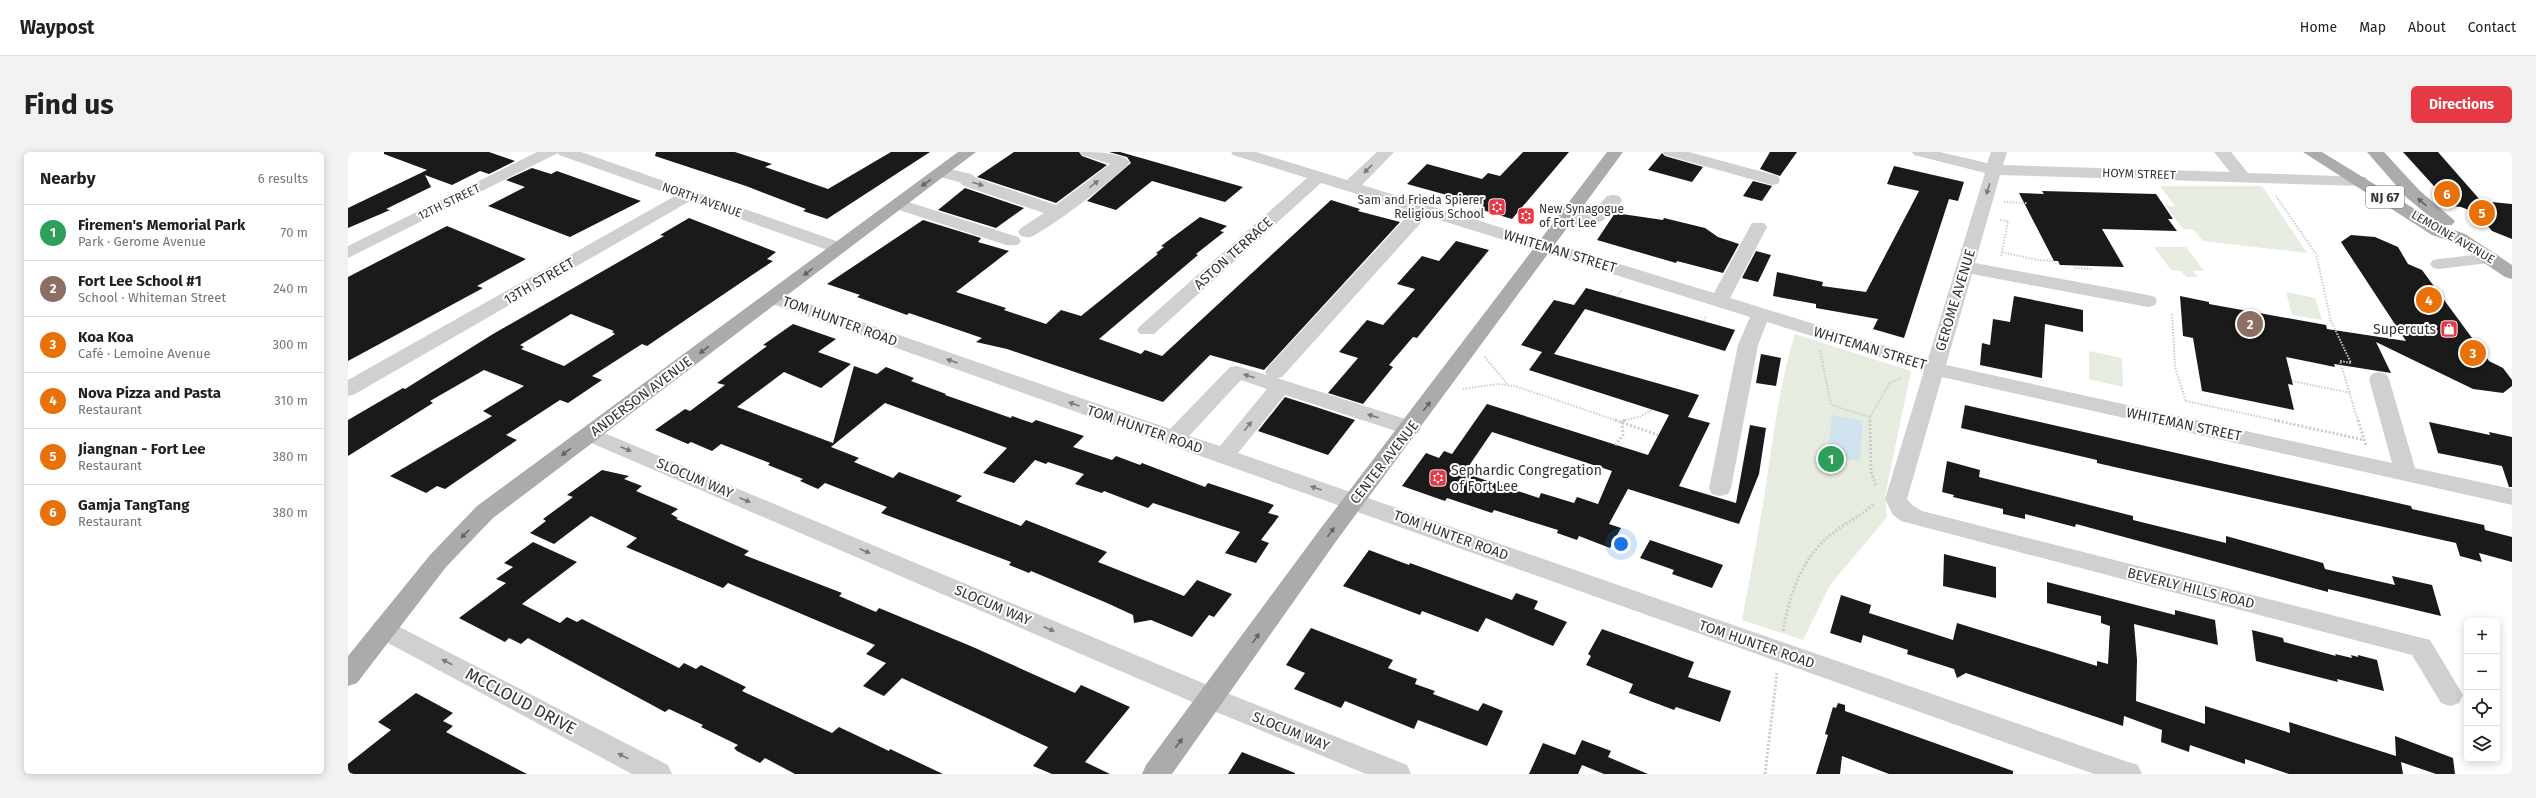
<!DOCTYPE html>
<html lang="en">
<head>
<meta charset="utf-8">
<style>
	body { margin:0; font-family:"Fira Sans",sans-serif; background:#f2f2f2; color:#202124 }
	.controls { position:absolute; right:12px; bottom:12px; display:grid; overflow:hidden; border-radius:6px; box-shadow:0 2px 10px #0003 }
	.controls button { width:36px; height:36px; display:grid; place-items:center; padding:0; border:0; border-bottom:1px solid #e0e0e0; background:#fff; color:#202124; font:20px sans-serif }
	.you { position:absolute; left:1273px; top:392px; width:14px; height:14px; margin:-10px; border:3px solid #fff; border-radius:50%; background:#1a73e8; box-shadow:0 0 0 6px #1a73e833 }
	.badge { display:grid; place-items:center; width:26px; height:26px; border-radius:50%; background:#e63946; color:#fff; font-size:13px; font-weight:700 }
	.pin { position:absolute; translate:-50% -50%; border:2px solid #fff; box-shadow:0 1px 4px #0006 }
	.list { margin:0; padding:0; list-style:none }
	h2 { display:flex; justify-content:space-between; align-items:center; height:52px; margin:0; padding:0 16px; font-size:17px }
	h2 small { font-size:13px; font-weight:400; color:#757577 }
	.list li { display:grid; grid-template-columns:26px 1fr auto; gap:12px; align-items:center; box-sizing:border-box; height:56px; padding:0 16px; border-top:1px solid #e0e0e0 }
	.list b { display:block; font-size:15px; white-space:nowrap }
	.list p { margin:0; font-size:13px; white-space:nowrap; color:#757577 }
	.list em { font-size:13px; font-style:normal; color:#757577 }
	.icon { flex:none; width:22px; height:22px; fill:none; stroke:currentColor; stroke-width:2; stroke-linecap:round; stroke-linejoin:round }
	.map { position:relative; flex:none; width:2164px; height:622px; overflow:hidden; border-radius:6px }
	header { display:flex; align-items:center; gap:24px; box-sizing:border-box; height:56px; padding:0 20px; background:#fff; border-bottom:1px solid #e0e0e0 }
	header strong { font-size:19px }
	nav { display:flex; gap:22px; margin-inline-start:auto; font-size:14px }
	.intro { display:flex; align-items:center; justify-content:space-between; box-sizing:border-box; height:96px; padding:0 24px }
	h1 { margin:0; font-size:28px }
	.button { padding:10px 18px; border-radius:6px; background:#e63946; color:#fff; font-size:14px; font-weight:700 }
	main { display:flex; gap:24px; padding:0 24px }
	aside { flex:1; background:#fff; border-radius:6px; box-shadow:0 2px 10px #0003 }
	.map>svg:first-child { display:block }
	.green { fill:#e6ecdf }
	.water { fill:#cfe2ee }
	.building { fill:#1a1a1a; fill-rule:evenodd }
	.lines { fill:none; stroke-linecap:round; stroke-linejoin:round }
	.path-far1 { stroke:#cdcdcd; stroke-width:2; stroke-dasharray:1.5 1.5; stroke-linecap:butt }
	.path { stroke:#cdcdcd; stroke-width:3; stroke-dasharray:2 2; stroke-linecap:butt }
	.minor { fill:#d0d0d0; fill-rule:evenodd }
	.major { fill:#ababab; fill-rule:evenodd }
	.oneway { fill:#7a7a7a }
	.oneway2 { fill:#636363 }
	.labels { text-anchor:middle; stroke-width:4; stroke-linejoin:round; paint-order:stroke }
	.far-street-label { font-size:12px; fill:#333; stroke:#fff }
	.far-poi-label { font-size:12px; fill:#333; stroke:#fff; text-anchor:end }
	.shield { fill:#fff; stroke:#707070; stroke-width:1 }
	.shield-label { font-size:13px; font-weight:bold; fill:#333 }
	.street-label { font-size:14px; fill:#333; stroke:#fff }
	.poi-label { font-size:14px; fill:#333; stroke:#fff; text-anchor:end }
	.near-street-label { font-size:17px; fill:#333; stroke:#fff }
</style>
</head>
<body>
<header>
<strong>Waypost</strong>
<nav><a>Home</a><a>Map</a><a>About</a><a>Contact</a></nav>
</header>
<div class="intro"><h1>Find us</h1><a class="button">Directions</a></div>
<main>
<aside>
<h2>Nearby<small>6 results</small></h2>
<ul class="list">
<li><span class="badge" style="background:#2e9e5b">1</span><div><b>Firemen's Memorial Park</b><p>Park · Gerome Avenue</p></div><em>70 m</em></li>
<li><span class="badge" style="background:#8d6e63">2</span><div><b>Fort Lee School #1</b><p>School · Whiteman Street</p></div><em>240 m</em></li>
<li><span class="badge" style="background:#e8710a">3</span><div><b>Koa Koa</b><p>Café · Lemoine Avenue</p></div><em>300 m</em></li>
<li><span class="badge" style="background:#e8710a">4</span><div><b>Nova Pizza and Pasta</b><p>Restaurant</p></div><em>310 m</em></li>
<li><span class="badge" style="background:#e8710a">5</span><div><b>Jiangnan - Fort Lee</b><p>Restaurant</p></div><em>380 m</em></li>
<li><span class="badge" style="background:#e8710a">6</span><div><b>Gamja TangTang</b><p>Restaurant</p></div><em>380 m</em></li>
</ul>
</aside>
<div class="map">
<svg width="2164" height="622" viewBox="0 0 2164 622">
	<rect width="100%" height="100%" fill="#fff"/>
	<!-- green -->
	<g class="green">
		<polygon points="1812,34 1914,34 1959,101 1855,89 1846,78 1835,77 1818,54 1827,54"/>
		<polygon points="1806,95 1838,95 1856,119 1845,119 1850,125 1838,125 1833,119 1823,118"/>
		<polygon points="1938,140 1967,146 1974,168 1944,163"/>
		<path d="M1447 182 1563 219 1537 344 1539 365 1482 433 1455 488 1394 468C1402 426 1410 383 1417 340 1425 286 1431 234 1447 182Z"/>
		<polygon points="1741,199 1774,206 1775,235 1741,227"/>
	</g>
	<!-- water -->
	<polygon class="water" points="1484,263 1515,269 1512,309 1480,303"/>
	<!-- building -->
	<g class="building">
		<polygon points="36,0 141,0 167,9 141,22 132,19 104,33 77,23 83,35 38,57 42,58 0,76 0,56 79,18 36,2"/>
		<polygon points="308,0 387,0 424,12 417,15 480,37 543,0 582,0 479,67 455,59 458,57 398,34 307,4"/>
		<polygon points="666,0 731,0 734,4 759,13 708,51 629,25"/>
		<polygon points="761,0 772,0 895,35 877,50 804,29 768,58 739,49 783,11 779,5"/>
		<polygon points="1175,0 1221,0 1164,67 1131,57 1135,53 1059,32 1079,12 1134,27 1140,21 1152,24"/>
		<polygon points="1422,0 1449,0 1432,24 1412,17"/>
		<polygon points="2055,0 2090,0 2133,49 2164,52 2164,87 2144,79 2129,61 2113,55 2104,54"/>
		<polygon points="1314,1 1317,4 1355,15 1344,30 1300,18"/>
		<polygon points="1546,14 1616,30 1610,49 1601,47 1556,186 1525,177 1530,167 1468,156 1468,152 1425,144 1429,120 1475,130 1474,134 1518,140 1571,39 1539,32"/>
		<polygon points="184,16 203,22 209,19 293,49 222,85 140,54 177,35 158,28"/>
		<polygon points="1405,29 1424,34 1414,49 1395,44"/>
		<polygon points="617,36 676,56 648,76 590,58"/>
		<polygon points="1694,39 1808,42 1825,67 1820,67 1829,79 1754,77 1776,115 1712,113 1710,109 1706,109 1671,41 1696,42"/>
		<polygon points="983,48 1012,57 1010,59 1052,70 916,218 862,203 815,250 659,197 628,190 634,186 561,161 559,163 509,145 512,143 479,132 575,68 633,86 630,90 661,99 608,140 658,156 656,158 698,172 713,158 733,164 810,102 808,101 816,95 813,94 852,65 879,74 872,79 876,80 848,102 850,103 751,187 793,202 797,198 814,204"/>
		<polygon points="1267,61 1315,68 1316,66 1357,76 1370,85 1391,92 1375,121 1329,109 1328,111 1249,88"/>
		<path d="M341 66 428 100 419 107 425 109 299 194 294 192 244 224 254 228 220 251 212 248 158 283 169 288 97 337 89 334 78 341 42 324 144 264 135 259 176 234 136 218 82 249 85 251 0 304V268L55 236 57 237 145 182 316 84 312 83ZM223 162 266 179 264 180 267 182 216 214 173 197 176 195 172 193Z"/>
		<polygon points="99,74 178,107 129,134 135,136 0,209 0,125"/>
		<polygon points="2003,83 2027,85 2050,95 2060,112 2074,118 2141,209 2155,216 2164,228 2164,234 2155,241 2125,237 2028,190 2043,221 1986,212 1987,215 1938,205 1945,233 1940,232 1946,258 1854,239 1845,186 1835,184 1832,144 1861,150 1861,152 1978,173 1979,177 2058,189 1993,90"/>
		<polygon points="1108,89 1141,98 1069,186 1065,185 1041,213 1045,215 1015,252 980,241 1010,206 991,200 1019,168 1035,173 1067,137 1049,132 1074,104 1091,109"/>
		<polygon points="1408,99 1423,103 1410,130 1394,126"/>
		<path d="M1238 136 1387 178 1377 199 1237 157 1206 202 1351 243 1340 265 1362 271 1331 334 1388 351 1402 273 1418 276 1411 322 1391 372 1280 337 1261 372 1273 376 1262 396 1231 384 1229 388 1209 381 1210 378 1146 358 1144 361 1099 346 1097 349 1054 334 1078 301 1091 306 1096 299 1104 302 1139 252 1300 303 1321 263 1181 218 1194 200 1173 193 1206 148 1226 153ZM1144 280 1264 319 1250 352 1229 345 1226 351 1193 341 1191 346 1116 321Z"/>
		<polygon points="1666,144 1735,158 1735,180 1697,172 1694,226 1632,213 1634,191 1642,193 1645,167 1662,170"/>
		<polygon points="445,172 488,187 470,200 503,212 473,236 436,220 389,255 485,291 506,214 529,222 538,215 566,226 563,229 598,242 597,243 663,266 664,264 684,271 688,268 736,284 725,295 764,308 768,304 792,313 794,311 857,335 860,331 926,353 920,361 931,364 913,388 921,391 908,411 877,401 892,380 805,351 800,356 756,339 754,341 727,332 736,322 700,310 698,312 687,308 666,331 635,321 659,296 537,251 483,295 511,306 506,310 545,326 551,320 614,344 608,349 673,374 678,368 759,400 750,410 836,444 849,428 884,442 866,465 861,463 844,485 803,468 786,471 785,463 759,451 683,419 681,421 661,413 663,410 533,361 539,355 477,331 470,337 452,329 455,327 420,313 422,311 373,292 364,299 343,290 340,292 307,278 337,257 342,259 377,233 369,231 419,194 415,193"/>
		<polygon points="1413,202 1433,206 1428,234 1408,231"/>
		<polygon points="937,245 968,255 1007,268 980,303 910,279"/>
		<polygon points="1617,253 2063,354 2064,357 2136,373 2137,378 2164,385 2164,410 2131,401 2134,410 2112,404 2108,391 1784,319 1749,311 1749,308 1613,276"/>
		<polygon points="2081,270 2142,283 2141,280 2164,285 2164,335 2161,335 2154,314 2090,301"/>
		<polygon points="1599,309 1632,318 1631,325 1785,364 1785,368 1878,391 1878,384 1975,411 1977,417 2047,433 2044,424 2084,433 2093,464 1980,437 1980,440 1728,372 1727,375 1677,362 1677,367 1655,362 1655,357 1605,345 1606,343 1594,340"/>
		<polygon points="254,318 281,324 276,327 294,334 288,339 330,357 323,362 330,366 328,367 401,399 396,403 494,441 491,444 528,460 531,456 625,495 727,541 733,533 782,555 737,610 762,622 704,622 685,614 700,595 554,526 536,544 515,534 538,511 518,502 527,493 380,431 375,436 278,395 289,386 243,364 206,392 182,381 198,369 195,367 225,345 219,343"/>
		<polygon points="1302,388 1375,413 1364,436 1324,422 1326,418 1292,406"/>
		<polygon points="185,390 229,410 174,452 212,471 219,465 229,470 234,467 331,516 336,511 348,517 353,513 398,535 394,539 484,581 491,575 541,599 542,597 595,622 447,622 417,606 412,611 389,599 386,596 390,593 353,575 355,573 321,557 317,560 180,486 173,492 161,486 157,490 111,466 158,431 148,427 165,415 156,411"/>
		<polygon points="1021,398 1061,413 1062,411 1164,448 1168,441 1190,449 1186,457 1219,470 1205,494 1138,466 1130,480 1074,459 1072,463 995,434"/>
		<polygon points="1596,402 1648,415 1648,446 1595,434"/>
		<polygon points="1699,430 1827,463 1827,458 1867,468 1870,493 1786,472 1789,508 1788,549 1857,572 1857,554 1942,581 1941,570 2048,604 2047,584 2105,606 2107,622 2088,622 2053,610 2055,622 1941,622 1897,607 1897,612 1842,593 1841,600 1813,590 1814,578 1776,564 1775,574 1618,521 1609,526 1606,517 1559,502 1560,498 1515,483 1513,491 1482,481 1493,443 1523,453 1521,461 1605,488 1609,471 1749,514 1749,509 1760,512 1762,474 1753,471 1753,464 1699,451"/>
		<polygon points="963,476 1045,508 1040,516 1069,527 1067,532 1087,539 1085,542 1130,559 1135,551 1155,559 1139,594 1070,568 1066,577 997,549 993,556 946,537 957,521 938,513"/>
		<polygon points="1254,477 1346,510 1340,525 1383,539 1372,570 1328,555 1326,558 1281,541 1285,532 1238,513 1243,504 1240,502"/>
		<polygon points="1904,478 1935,486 1936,490 1988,504 1987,502 2004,506 2003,503 2010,505 2010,503 2029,508 2036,539 1989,527 1990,530 1908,509"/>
		<polygon points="68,541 105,561 95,569 105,574 98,580 179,622 0,622 0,612 43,578 30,570"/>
		<polygon points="1490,551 1497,553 1497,559 1665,619 1665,622 1541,622 1494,604 1492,622 1468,622 1480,583 1477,582 1485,555 1488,556"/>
		<polygon points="1234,588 1263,599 1260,605 1300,622 1256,622 1234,613 1230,622 1181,622 1195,591 1227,603"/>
		<polygon points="894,600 947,621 947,622 880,622"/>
	</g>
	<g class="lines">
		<!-- path-far1 -->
		<g class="path-far1">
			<polyline points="1928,44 1968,102 1983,169 2003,211 1992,209 2010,269"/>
			<polyline points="1656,50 1679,51"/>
			<polyline points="1652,68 1660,69 1653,105"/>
			<polyline points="1654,100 1689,108 1706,109"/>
			<polyline points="1727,116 1744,117"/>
			<polyline points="1269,145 1274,137"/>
			<polyline points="1824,162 1827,215 1838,250"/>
			<polyline points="1356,169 1358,164"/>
			<polyline points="1472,198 1483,253 1522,265"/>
			<polyline points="1137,205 1160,233"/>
			<polyline points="1944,229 2002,241"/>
			<polyline points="1115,237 1150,232 1167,234 1270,269"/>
			<polyline points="1838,249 1931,269"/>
			<polyline points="1274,269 1291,265 1304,258"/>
			<polyline points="1522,269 1522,265 1542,231 1553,226"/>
		</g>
		<!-- path -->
		<g class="path">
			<polyline points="1267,268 1310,283"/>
			<polyline points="1522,268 1523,320 1528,334"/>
			<polyline points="1926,268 2016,288"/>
			<polyline points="2010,268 2018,294"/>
			<polyline points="1267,293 1275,283 1274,269 1277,268"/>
			<path d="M1435 479C1441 445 1452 410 1479 386 1493 373 1512 365 1526 352"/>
			<polyline points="1417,622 1429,521"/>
		</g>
		<!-- minor -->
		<g class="minor">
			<polygon points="189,0 233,0 497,92 500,96 497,100 485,100 342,49 7,242 0,244 0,228 327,44 211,3 210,1 0,106 0,94"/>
			<path d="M732 0C745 0 774 0 782 10 773 23 701 77 685 84 681 86 677 85 673 84L670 80 673 76 696 61 616 34 611 30 588 24 586 20 594 15 623 22 628 26 708 53 762 12 734 3Z"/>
			<path d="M883 0H908L999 28 1029 0H1046L1014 33 1366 141 1404 71H1416L1419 75 1382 146 1580 207 1637 21 1566 3 1564 0H1592L1639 11 1643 0H1659L1655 13 1882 20 1866 0H1883L1900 21 2018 25 2020 29 2018 33 2012 34 1652 23 1627 111 1800 143 1807 145 1809 149 1807 153 1800 155 1624 122 1598 213 2044 311 2021 227 2024 222 2031 220 2038 222 2041 227 2067 316 2164 337V353L1594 225 1559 347 1564 353 1574 359 2082 488 2115 543 2111 551 2102 554 2093 551 2064 503 1553 369 1545 363 1537 347 1576 219 1419 170 1410 193 1383 336 1380 342 1372 344 1364 342 1361 336 1390 193 1402 165 1079 64 934 225 929 226 1070 271 1073 276 1070 281 1062 283 1054 281 937 243 890 301 1780 610 1790 613 1794 622H1746L419 150 417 146 419 142H433L822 277 882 215 889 214 919 223 917 220 920 215 1064 59 973 31 806 182H792L789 178 792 174 959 26 885 3ZM893 228 919 237 872 294 841 284Z"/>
			<polygon points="1315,0 1341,0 1430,24 1432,28 1430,32 1424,33 1317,3"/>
			<path d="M1265 43 1271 44 1274 48C1256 74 1244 77 1214 70L1211 66 1214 62 1242 63 1259 44Z"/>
			<polygon points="551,47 670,85 673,89 670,93 658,93 545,56 542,52 545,48"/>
			<polygon points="2143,101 2149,102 2152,106 2149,110 2091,117 2085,116 2082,112 2085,108 2091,107"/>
			<polygon points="242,275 874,539 1059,613 1063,622 1018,622 856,555 234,287 231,282 234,277"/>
			<polygon points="36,467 320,613 324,622 284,622 27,484 23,477 27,470"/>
		</g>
		<!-- major -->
		<g class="major">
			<polygon points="610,0 628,0 145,366 98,415 9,531 0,534 0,504 82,403 129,354"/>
			<polygon points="1259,0 1275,0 989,388 824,622 794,622 798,613 973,376"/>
			<polygon points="1955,0 1974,0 2091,72 2059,46 2019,0 2036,0 2071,38 2107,69 2104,73 2092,73 2117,82 2164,113 2164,127 2157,125 2105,90 2084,83"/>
		</g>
	</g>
	<!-- one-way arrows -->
	<defs><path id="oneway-solid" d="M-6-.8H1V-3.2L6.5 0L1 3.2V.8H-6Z"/></defs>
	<g class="oneway">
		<use href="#oneway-solid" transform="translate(1020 17) rotate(136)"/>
		<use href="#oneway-solid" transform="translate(630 32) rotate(17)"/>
		<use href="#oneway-solid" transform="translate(746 32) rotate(-38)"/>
		<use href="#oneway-solid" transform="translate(1640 37) rotate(107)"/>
		<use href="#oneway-solid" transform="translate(604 209) rotate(-160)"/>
		<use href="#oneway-solid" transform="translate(901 224) rotate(-162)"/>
		<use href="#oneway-solid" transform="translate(726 252) rotate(-161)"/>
		<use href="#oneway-solid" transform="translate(1025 264) rotate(-162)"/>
		<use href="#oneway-solid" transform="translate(900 274) rotate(-51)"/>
		<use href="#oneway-solid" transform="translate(278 297) rotate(23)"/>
		<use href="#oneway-solid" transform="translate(968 336) rotate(-161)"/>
		<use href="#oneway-solid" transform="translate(397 348) rotate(23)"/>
		<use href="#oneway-solid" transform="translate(517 399) rotate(23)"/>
		<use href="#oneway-solid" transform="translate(701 477) rotate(23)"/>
		<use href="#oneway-solid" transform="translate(99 510) rotate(-152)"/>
		<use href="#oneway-solid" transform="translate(275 604) rotate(-152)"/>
	</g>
	<g class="oneway2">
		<use href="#oneway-solid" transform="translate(578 31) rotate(144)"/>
		<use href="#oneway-solid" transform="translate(2074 50) rotate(-139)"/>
		<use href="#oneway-solid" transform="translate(460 120) rotate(143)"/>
		<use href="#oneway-solid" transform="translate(356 198) rotate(143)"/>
		<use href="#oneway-solid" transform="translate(1079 254) rotate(-52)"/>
		<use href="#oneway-solid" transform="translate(218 300) rotate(143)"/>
		<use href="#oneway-solid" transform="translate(983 380) rotate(-55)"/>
		<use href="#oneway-solid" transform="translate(117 382) rotate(134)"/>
		<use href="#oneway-solid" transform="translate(908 486) rotate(-55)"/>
		<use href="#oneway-solid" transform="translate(831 591) rotate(-53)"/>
	</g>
	<!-- icons -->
	<defs>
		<symbol id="synagogue-square" viewBox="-11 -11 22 22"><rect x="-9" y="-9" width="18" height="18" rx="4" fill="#e63946" stroke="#fff"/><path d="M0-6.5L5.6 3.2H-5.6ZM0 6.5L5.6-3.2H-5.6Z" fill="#fff"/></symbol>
		<symbol id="shop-square" viewBox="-11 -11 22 22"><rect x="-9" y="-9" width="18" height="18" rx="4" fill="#e63946" stroke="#fff"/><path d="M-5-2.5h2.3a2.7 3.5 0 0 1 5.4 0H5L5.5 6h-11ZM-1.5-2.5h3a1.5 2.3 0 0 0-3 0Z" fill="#fff"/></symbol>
	</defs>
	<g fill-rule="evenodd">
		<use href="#synagogue-square" x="1139" y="45" width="20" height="20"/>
		<use href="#synagogue-square" x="1168" y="54" width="20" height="20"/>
		<use href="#shop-square" x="2091" y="167" width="20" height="20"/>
		<use href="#synagogue-square" x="1080" y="316" width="20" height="20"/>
	</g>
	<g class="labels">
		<!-- far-street labels -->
		<g class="far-street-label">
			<text transform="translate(1791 22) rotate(2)" y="4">HOYM STREET</text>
			<text transform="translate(354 48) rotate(19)" y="4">NORTH AVENUE</text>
			<text transform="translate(101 50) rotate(-26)" y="4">12TH STREET</text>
			<text transform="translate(2105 85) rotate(30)" y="4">LEMOINE AVENUE</text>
		</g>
		<!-- far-poi labels -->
		<g class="far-poi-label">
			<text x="1136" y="52">Sam and Frieda Spierer<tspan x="1136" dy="14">Religious School</tspan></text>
			<text x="1191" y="61" text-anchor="start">New Synagogue<tspan x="1191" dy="14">of Fort Lee</tspan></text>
		</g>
		<!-- shield labels -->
		<rect class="shield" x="2018" y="34" width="38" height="22" rx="3"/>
		<g class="shield-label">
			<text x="2037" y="50">NJ 67</text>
		</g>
		<!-- street labels -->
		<g class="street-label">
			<text transform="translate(1212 99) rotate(17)" y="5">WHITEMAN STREET</text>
			<text transform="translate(885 101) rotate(-42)" y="5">ASTON TERRACE</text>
			<text transform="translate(191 129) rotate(-30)" y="5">13TH STREET</text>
			<text transform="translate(1607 148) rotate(-73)" y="5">GEROME AVENUE</text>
			<text transform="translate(492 169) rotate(20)" y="5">TOM HUNTER ROAD</text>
			<text transform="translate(1522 196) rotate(17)" y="5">WHITEMAN STREET</text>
			<text transform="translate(293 244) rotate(-37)" y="5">ANDERSON AVENUE</text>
			<text transform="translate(1836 272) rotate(12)" y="5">WHITEMAN STREET</text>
			<text transform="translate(797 277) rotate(19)" y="5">TOM HUNTER ROAD</text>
			<text transform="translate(1036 310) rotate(-52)" y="5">CENTER AVENUE</text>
			<text transform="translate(347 326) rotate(23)" y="5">SLOCUM WAY</text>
			<text transform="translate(1103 383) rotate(20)" y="5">TOM HUNTER ROAD</text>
			<text transform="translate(1843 436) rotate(14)" y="5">BEVERLY HILLS ROAD</text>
			<text transform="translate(645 453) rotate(23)" y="5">SLOCUM WAY</text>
			<text transform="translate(1409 492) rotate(19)" y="5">TOM HUNTER ROAD</text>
			<text transform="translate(943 579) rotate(22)" y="5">SLOCUM WAY</text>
		</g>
		<!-- poi labels -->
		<g class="poi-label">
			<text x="2088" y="182">Supercuts</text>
			<text x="1103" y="323" text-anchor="start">Sephardic Congregation<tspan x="1103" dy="16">of Fort Lee</tspan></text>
		</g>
		<!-- near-street labels -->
		<g class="near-street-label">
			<text transform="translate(173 549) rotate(28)" y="6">MCCLOUD DRIVE</text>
		</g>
	</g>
</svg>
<div class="controls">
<button>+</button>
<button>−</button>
<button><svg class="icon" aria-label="locate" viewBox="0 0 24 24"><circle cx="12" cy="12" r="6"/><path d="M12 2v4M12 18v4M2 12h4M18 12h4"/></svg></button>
<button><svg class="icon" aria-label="layers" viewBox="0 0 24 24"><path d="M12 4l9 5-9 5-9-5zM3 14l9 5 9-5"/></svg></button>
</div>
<div class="you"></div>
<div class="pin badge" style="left:1483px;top:307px;background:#2e9e5b">1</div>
<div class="pin badge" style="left:1902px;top:172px;background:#8d6e63">2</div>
<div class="pin badge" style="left:2125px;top:201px;background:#e8710a">3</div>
<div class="pin badge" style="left:2081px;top:148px;background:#e8710a">4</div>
<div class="pin badge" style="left:2134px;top:61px;background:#e8710a">5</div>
<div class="pin badge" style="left:2099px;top:42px;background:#e8710a">6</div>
</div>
</main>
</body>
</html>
